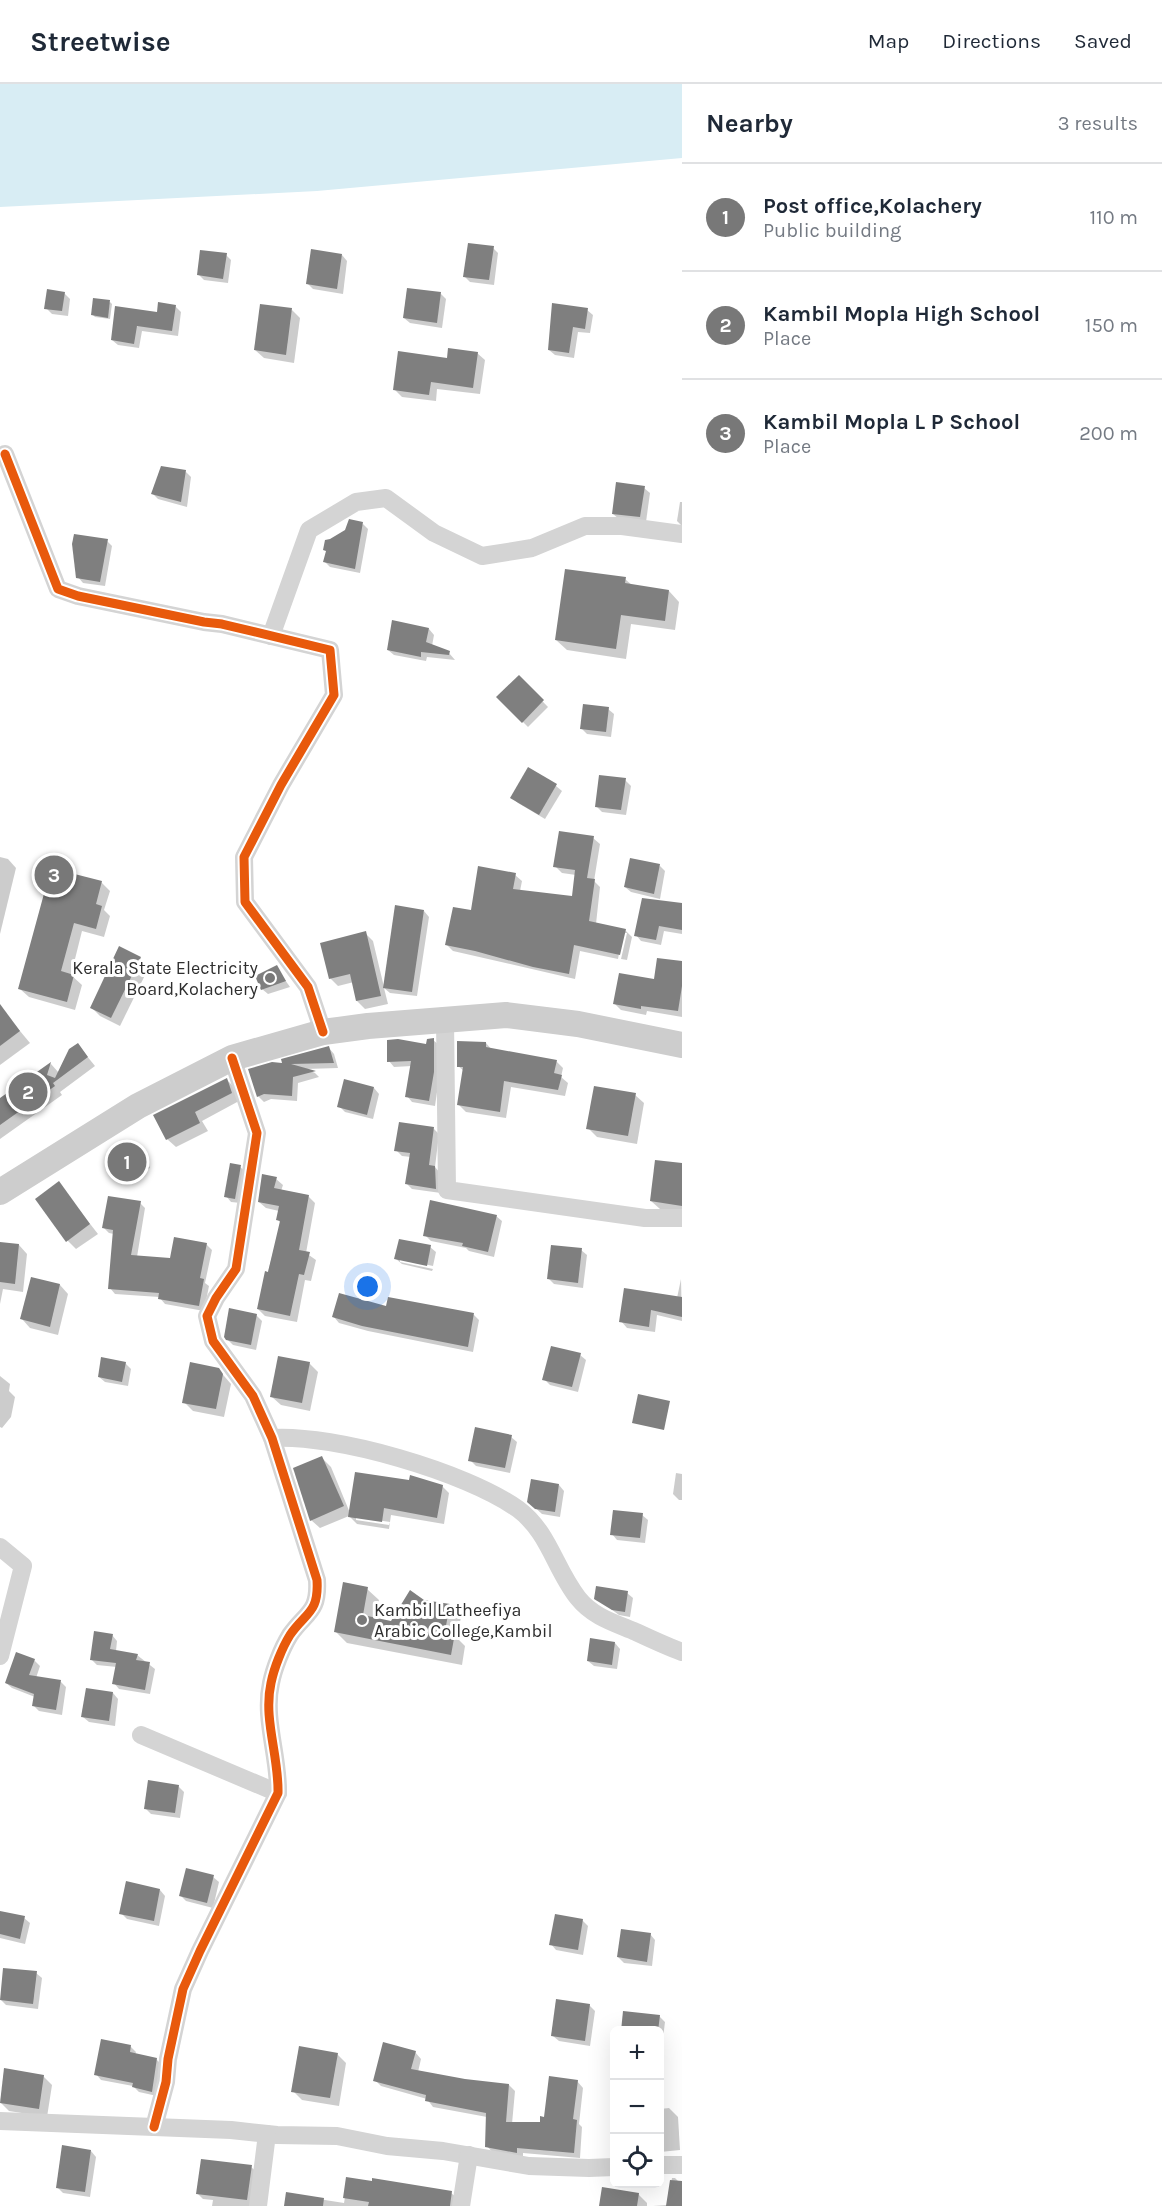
<!DOCTYPE html>
<html lang="en">
<head>
<meta charset="utf-8">
<style>
	body { margin:0; font-family:Karla,sans-serif; background:#f6f6f7; color:#1f2937 }
	.controls { position:absolute; right:18px; bottom:18px; display:grid; overflow:hidden; border-radius:9px; box-shadow:0 6px 24px #0002 }
	.controls button { width:54px; height:54px; display:grid; place-items:center; padding:0; border:0; border-bottom:2px solid #e0e1e3; background:#fff; color:#1f2937; font:30px sans-serif }
	.you { position:absolute; left:368px; top:1203px; width:21px; height:21px; margin:-15px; border:4px solid #fff; border-radius:50%; background:#1a73e8; box-shadow:0 0 0 9px #1a73e833 }
	.badge { display:grid; place-items:center; width:39px; height:39px; border-radius:50%; background:#787878; color:#fff; font-size:20px; font-weight:700 }
	.pin { position:absolute; translate:-50% -50%; border:3px solid #fff; box-shadow:0 2px 6px #0006 }
	.list { margin:0; padding:0; list-style:none }
	h2 { display:flex; justify-content:space-between; align-items:center; height:78px; margin:0; padding:0 24px; font-size:26px }
	h2 small { font-size:20px; font-weight:400; color:#747a83 }
	.list li { display:grid; grid-template-columns:39px 1fr auto; gap:18px; align-items:center; box-sizing:border-box; height:108px; padding:0 24px; border-top:2px solid #e0e1e3 }
	.list b { display:block; font-size:22px; white-space:nowrap }
	.list p { margin:0; font-size:20px; white-space:nowrap; color:#747a83 }
	.list em { font-size:20px; font-style:normal; color:#747a83 }
	.icon { flex:none; width:33px; height:33px; fill:none; stroke:currentColor; stroke-width:2; stroke-linecap:round; stroke-linejoin:round }
	.map { position:relative; flex:none; width:682px; height:2122px; overflow:hidden }
	header { display:flex; align-items:center; gap:36px; box-sizing:border-box; height:84px; padding:0 30px; background:#fff; border-bottom:2px solid #e0e1e3 }
	header strong { font-size:28px }
	nav { display:flex; gap:33px; margin-inline-start:auto; font-size:21px }
	main { display:flex }
	aside { flex:1; background:#fff }
	.map>svg:first-child { display:block }
	.water { fill:#d8edf4 }
	.shadow { fill:#0003; fill-rule:evenodd }
	.building { fill:#7f7f7f }
	.lines { fill:none; stroke-linecap:round; stroke-linejoin:round }
	.street { stroke:#d4d4d4; stroke-width:18 }
	.secondary { stroke:#cdcdcd; stroke-width:26 }
	.cycleway-casing { stroke:#fff; stroke-width:13 }
	.cycleway { stroke:#e8590c; stroke-width:9 }
	.poi-dot { fill:#787878; stroke:#fff; stroke-width:2 }
	.labels { text-anchor:middle; stroke-width:6; stroke-linejoin:round; paint-order:stroke }
	.poi-label { font-size:18px; fill:#2f2f2f; stroke:#fff; text-anchor:end }
</style>
</head>
<body>
<header>
<strong>Streetwise</strong>
<nav><a>Map</a><a>Directions</a><a>Saved</a></nav>
</header>
<main>
<div class="map">
<svg width="682" height="2122" viewBox="0 0 682 2122">
	<rect width="100%" height="100%" fill="#fff"/>
	<!-- water -->
	<polygon class="water" points="0,0 682,0 682,74 317,107 0,123"/>
	<!-- shadow -->
	<g class="shadow">
		<polygon points="493,164 498,169 494,201 470,198 464,192"/>
		<polygon points="226,171 231,176 228,199 204,196 198,190"/>
		<polygon points="342,171 347,177 343,210 313,205 308,200"/>
		<polygon points="64,209 70,215 68,232 52,230 46,224"/>
		<polygon points="441,210 446,215 442,244 410,239 404,234"/>
		<polygon points="110,218 112,220 110,235 95,233 93,231"/>
		<polygon points="175,222 181,228 178,252 142,247 139,264 118,261 112,256"/>
		<polygon points="292,226 300,234 294,279 264,274 255,266"/>
		<polygon points="587,226 593,231 590,249 578,248 574,274 555,271 549,266"/>
		<polygon points="477,269 485,276 480,310 437,305 436,317 402,313 394,305 448,276"/>
		<polygon points="186,388 191,393 187,423 158,415 153,410"/>
		<polygon points="644,404 650,409 646,438 619,435 613,430"/>
		<polygon points="680,418 682,418 682,442 677,437"/>
		<polygon points="363,440 368,445 360,489 330,483 325,478 328,468"/>
		<polygon points="107,457 112,462 105,502 83,499 78,493"/>
		<polygon points="625,495 633,502 669,507 679,518 675,546 631,540 626,575 567,566 556,556"/>
		<polygon points="429,545 434,551 432,562 449,569 455,576 427,573 426,577 394,571 388,566"/>
		<polygon points="519,593 548,623 528,643 498,613"/>
		<polygon points="608,625 614,630 611,653 587,650 581,644"/>
		<polygon points="529,685 556,702 562,707 545,735 518,719 512,713"/>
		<polygon points="625,696 631,702 626,731 602,728 596,722"/>
		<polygon points="593,754 600,760 594,797 600,803 596,840 625,846 632,853 627,876 621,875 627,849 623,849 618,875 580,867 575,895 453,867 447,861 472,828 515,791 522,797 520,807 573,814 576,791 562,789 555,782"/>
		<polygon points="0,773 8,775 16,784 0,850"/>
		<polygon points="660,782 665,787 660,815 631,808 625,803"/>
		<polygon points="101,798 110,807 104,826 110,832 104,853 82,847 71,891 82,901 75,926 29,913 20,905"/>
		<polygon points="682,821 682,850 664,847 661,861 641,857 636,851"/>
		<polygon points="424,827 429,833 417,912 390,909 384,904 388,920 365,925 357,917 354,898 338,902 330,894 365,849 373,857 384,903"/>
		<polygon points="140,874 149,883 120,942 100,932 91,923"/>
		<polygon points="682,879 682,933 647,927 646,931 621,926 615,920 655,897"/>
		<polygon points="276,883 290,903 268,910 262,905"/>
		<polygon points="5,929 30,959 0,981 0,933"/>
		<polygon points="433,956 439,961 439,994 435,1022 412,1018 407,1012 412,982 394,983 389,977 427,961"/>
		<polygon points="486,959 492,966 556,977 563,984 561,993 568,999 565,1012 511,1003 506,1034 466,1028 459,1021 464,987 458,982"/>
		<polygon points="78,961 95,982 60,1008 62,1011 0,1055 0,1016 51,980 59,989"/>
		<polygon points="329,964 334,970 338,984 306,985 315,989 319,993 298,999 297,1017 271,1015 264,1018 258,1012 283,980"/>
		<polygon points="226,995 235,1004 239,1017 202,1037 208,1047 176,1063 167,1055"/>
		<polygon points="374,1004 379,1010 373,1035 345,1028 339,1022"/>
		<polygon points="635,1011 644,1019 637,1060 597,1053 588,1044"/>
		<polygon points="434,1045 439,1050 435,1083 440,1089 441,1109 412,1105 407,1100 411,1073 402,1072 396,1066"/>
		<polygon points="138,1066 144,1071 150,1084 122,1097 116,1091"/>
		<polygon points="682,1081 682,1128 660,1125 651,1117"/>
		<polygon points="240,1083 246,1088 241,1119 231,1118 226,1112"/>
		<polygon points="276,1095 283,1101 281,1107 308,1112 315,1119 306,1169 316,1176 311,1197 305,1196 297,1238 265,1232 258,1225 281,1139 278,1136 279,1127 266,1124 259,1118"/>
		<polygon points="58,1099 98,1150 76,1165 68,1157"/>
		<polygon points="140,1119 145,1124 137,1173 171,1175 206,1160 212,1166 205,1199 209,1202 204,1227 165,1220 159,1213 115,1210 110,1204 114,1150 109,1149 103,1143"/>
		<polygon points="496,1132 502,1137 494,1173 469,1167 466,1164 431,1157 425,1151"/>
		<polygon points="0,1159 19,1161 27,1170 23,1208 3,1205 0,1220"/>
		<polygon points="430,1163 436,1168 433,1182 400,1175 400,1178 433,1185 432,1187 402,1180 396,1175"/>
		<polygon points="581,1166 587,1171 583,1204 554,1200 549,1195"/>
		<polygon points="32,1194 60,1201 68,1210 58,1251 30,1244 22,1235"/>
		<polygon points="681,1195 682,1237 657,1231 655,1248 627,1244 621,1237 677,1214"/>
		<polygon points="389,1215 474,1231 479,1236 473,1268 368,1247 339,1239 334,1233 387,1224"/>
		<polygon points="256,1231 262,1237 256,1266 233,1261 227,1255"/>
		<polygon points="580,1271 586,1276 578,1308 550,1301 544,1295"/>
		<polygon points="125,1279 131,1285 128,1302 105,1298 99,1293"/>
		<polygon points="309,1279 318,1288 310,1327 281,1321 272,1313"/>
		<polygon points="218,1285 231,1300 224,1333 193,1327 184,1318"/>
		<polygon points="0,1292 10,1300 9,1307 15,1313 11,1333 2,1344 0,1343"/>
		<polygon points="511,1353 517,1358 510,1389 476,1382 470,1376"/>
		<path d="M322 1374 331 1383 350 1429 442 1402 449 1409 444 1440 391 1431 389 1445 357 1440 349 1432 320 1444 311 1436ZM356 1433 390 1438 389 1441 356 1436Z"/>
		<polygon points="676,1389 682,1390 682,1416 679,1416 673,1410"/>
		<polygon points="559,1401 564,1407 560,1433 542,1430 529,1418"/>
		<polygon points="642,1431 648,1436 645,1459 617,1456 612,1450"/>
		<polygon points="367,1505 379,1516 375,1535 392,1538 423,1518 450,1522 461,1533 457,1554 465,1562 462,1581 347,1559 335,1547"/>
		<polygon points="627,1509 633,1514 630,1533 619,1531 596,1514"/>
		<polygon points="112,1551 117,1557 116,1567 137,1571 155,1585 150,1610 119,1605 114,1599 117,1583 97,1581 91,1575"/>
		<polygon points="615,1559 620,1565 617,1585 594,1582 588,1577"/>
		<polygon points="34,1576 40,1582 36,1594 61,1598 66,1603 62,1631 39,1627 34,1622 35,1613 12,1604 6,1599"/>
		<polygon points="113,1609 118,1615 115,1642 89,1638 83,1633"/>
		<polygon points="178,1702 184,1708 180,1734 151,1730 145,1724"/>
		<polygon points="213,1793 219,1798 213,1824 186,1817 181,1812"/>
		<polygon points="160,1806 165,1812 159,1842 127,1835 121,1829"/>
		<polygon points="0,1828 24,1834 30,1839 25,1860 0,1854"/>
		<polygon points="582,1836 588,1842 583,1871 556,1866 551,1860"/>
		<polygon points="650,1850 655,1856 652,1882 624,1879 618,1873"/>
		<polygon points="36,1889 42,1894 38,1925 6,1921 0,1915"/>
		<polygon points="589,1921 595,1927 590,1962 559,1957 553,1952"/>
		<polygon points="659,1932 665,1938 661,1970 660,1946 622,1946"/>
		<polygon points="130,1962 136,1968 135,1971 156,1975 162,1981 157,2012 139,2008 133,2002 101,1996 96,1990"/>
		<polygon points="415,1968 421,1975 418,1988 465,1997 509,2001 515,2007 512,2040 541,2040 577,1997 583,2004 579,2040 582,2043 580,2074 523,2069 523,2074 493,2069 487,2062 487,2033 433,2023 427,2015 381,2002 375,1996"/>
		<polygon points="337,1970 346,1979 339,2022 302,2016 293,2007"/>
		<polygon points="43,1992 52,2001 47,2033 9,2027 0,2018"/>
		<polygon points="669,2024 678,2033 680,2066 660,2068 660,2025"/>
		<polygon points="91,2067 96,2073 90,2113 63,2109 57,2103"/>
		<polygon points="251,2083 257,2088 252,2122 212,2122 213,2116 203,2115 197,2109"/>
		<polygon points="672,2094 675,2094 680,2099 682,2122 653,2122 667,2121"/>
		<polygon points="348,2095 451,2109 457,2114 456,2122 285,2122 287,2110 344,2119"/>
		<polygon points="638,2110 647,2119 647,2122 601,2122"/>
	</g>
	<!-- building -->
	<g class="building">
		<polygon points="468,159 494,162 489,196 463,193"/>
		<polygon points="311,165 342,170 337,205 306,200"/>
		<polygon points="200,166 227,169 223,195 197,191"/>
		<polygon points="407,204 441,208 437,239 403,234"/>
		<polygon points="47,205 65,208 62,227 44,225"/>
		<polygon points="93,214 110,216 108,234 91,231"/>
		<polygon points="158,218 176,221 172,247 137,242 134,260 111,256 115,222 157,228"/>
		<polygon points="552,219 588,224 585,245 573,243 569,269 548,266"/>
		<polygon points="260,220 292,224 286,271 254,266"/>
		<polygon points="448,264 478,268 473,304 431,298 429,311 393,306 398,267 447,274"/>
		<polygon points="161,382 186,386 181,418 151,410"/>
		<polygon points="616,398 645,402 640,433 612,430"/>
		<polygon points="349,435 363,438 355,485 323,478 326,467 323,466 325,456 330,455 345,446"/>
		<polygon points="74,450 108,455 100,498 76,494 72,460"/>
		<polygon points="565,485 626,493 625,499 669,506 665,537 621,531 616,565 555,556"/>
		<polygon points="392,536 429,544 426,558 450,567 449,571 421,568 421,573 387,566"/>
		<polygon points="519,591 544,616 522,639 496,613"/>
		<polygon points="583,620 609,623 606,648 580,645"/>
		<polygon points="528,683 557,700 539,731 510,714"/>
		<polygon points="599,691 626,694 621,726 595,723"/>
		<polygon points="559,747 594,752 587,794 595,795 589,837 626,845 620,871 574,861 569,890 533,883 475,867 445,861 453,823 471,826 478,782 516,789 513,805 572,812 575,786 553,783"/>
		<polygon points="630,774 660,780 654,810 624,803"/>
		<polygon points="51,784 102,797 96,820 102,822 96,845 74,839 61,887 74,891 67,918 18,905"/>
		<polygon points="642,814 682,819 682,846 659,842 656,856 634,852"/>
		<polygon points="395,821 424,826 412,908 383,904"/>
		<polygon points="366,847 381,912 356,917 350,890 329,895 320,859"/>
		<polygon points="119,862 141,873 111,934 90,924"/>
		<polygon points="657,874 682,877 682,902 678,927 641,922 641,925 613,920 619,889 654,895"/>
		<polygon points="277,881 286,897 261,906 255,892"/>
		<polygon points="0,920 20,947 0,962"/>
		<polygon points="434,954 434,988 429,1017 405,1013 411,977 387,978 387,956 398,955 426,960 427,955"/>
		<polygon points="457,957 486,958 486,963 557,976 554,989 562,991 558,1006 504,997 500,1028 457,1021 463,983 457,983"/>
		<polygon points="78,959 88,973 53,999 55,1002 0,1041 0,1014 51,978 47,991 55,994 69,965"/>
		<polygon points="329,962 334,979 291,980 316,987 293,993 292,1012 264,1010 257,1013 248,985 272,978 282,979 281,975"/>
		<polygon points="227,994 232,1009 195,1028 200,1039 166,1056 153,1031"/>
		<polygon points="344,995 374,1003 367,1031 337,1023"/>
		<polygon points="594,1002 636,1009 628,1052 586,1045"/>
		<polygon points="399,1038 434,1043 429,1081 435,1082 436,1105 405,1100 410,1069 394,1067"/>
		<polygon points="138,1064 145,1078 115,1092 108,1078"/>
		<polygon points="655,1076 682,1079 682,1122 650,1117"/>
		<polygon points="230,1079 241,1081 235,1115 224,1113"/>
		<polygon points="262,1090 277,1093 274,1104 309,1111 299,1166 310,1168 304,1191 299,1190 290,1232 257,1225 265,1187 268,1188 280,1137 276,1136 279,1122 258,1118"/>
		<polygon points="59,1097 90,1140 66,1158 35,1115"/>
		<polygon points="108,1112 141,1117 131,1171 170,1174 174,1153 207,1159 200,1194 204,1195 199,1222 158,1215 159,1209 108,1205 113,1146 102,1144"/>
		<polygon points="430,1116 497,1131 488,1168 462,1162 463,1159 423,1152"/>
		<polygon points="399,1155 431,1161 427,1182 394,1175"/>
		<polygon points="0,1158 19,1160 15,1200 0,1198"/>
		<polygon points="551,1161 582,1164 578,1199 547,1195"/>
		<polygon points="31,1193 60,1200 50,1243 20,1235"/>
		<polygon points="624,1204 682,1213 682,1233 651,1226 649,1243 619,1238"/>
		<polygon points="339,1209 386,1222 388,1213 474,1229 468,1263 362,1242 332,1233"/>
		<polygon points="229,1224 257,1230 251,1261 226,1256 224,1253"/>
		<polygon points="551,1262 581,1269 572,1303 542,1296"/>
		<polygon points="278,1272 310,1278 302,1319 270,1313"/>
		<polygon points="101,1273 126,1278 122,1298 98,1293"/>
		<polygon points="190,1278 219,1284 223,1290 216,1325 182,1319"/>
		<polygon points="638,1310 670,1317 664,1346 632,1339"/>
		<polygon points="475,1343 512,1351 505,1384 468,1377"/>
		<polygon points="322,1372 344,1422 310,1437 293,1384"/>
		<polygon points="355,1388 409,1396 410,1391 443,1401 437,1434 384,1424 382,1438 348,1433"/>
		<polygon points="531,1395 559,1400 555,1428 535,1425 527,1418"/>
		<polygon points="613,1426 643,1429 640,1454 610,1451"/>
		<polygon points="343,1498 368,1503 363,1531 391,1537 410,1506 424,1516 450,1520 445,1547 455,1549 451,1571 334,1548"/>
		<polygon points="596,1502 628,1507 625,1528 612,1526 594,1515"/>
		<polygon points="94,1547 113,1550 110,1565 138,1570 136,1576 150,1578 145,1606 112,1600 116,1579 90,1576"/>
		<polygon points="590,1554 615,1558 612,1581 587,1577"/>
		<polygon points="16,1568 35,1575 29,1591 61,1596 56,1626 32,1622 34,1610 5,1599"/>
		<polygon points="86,1604 113,1608 109,1637 81,1633"/>
		<polygon points="148,1696 179,1701 175,1729 144,1725"/>
		<polygon points="186,1784 214,1791 207,1819 179,1812"/>
		<polygon points="126,1797 160,1805 154,1837 119,1830"/>
		<polygon points="0,1827 25,1832 20,1855 0,1850"/>
		<polygon points="555,1830 583,1835 578,1866 549,1861"/>
		<polygon points="621,1845 651,1849 647,1878 617,1873"/>
		<polygon points="3,1884 37,1887 33,1920 0,1916"/>
		<polygon points="556,1915 590,1920 585,1957 551,1952"/>
		<polygon points="623,1927 660,1931 658,1947 621,1947"/>
		<polygon points="101,1955 131,1961 130,1968 157,1974 152,2008 132,2003 133,1999 94,1991"/>
		<polygon points="383,1958 416,1967 411,1985 465,1995 509,2000 506,2038 540,2038 540,2032 544,2033 549,1992 578,1996 573,2035 577,2036 574,2069 517,2064 517,2069 485,2063 486,2029 425,2017 426,2011 373,1997"/>
		<polygon points="299,1962 338,1969 330,2014 291,2008"/>
		<polygon points="4,1984 44,1991 39,2025 0,2019"/>
		<polygon points="62,2061 91,2066 85,2108 56,2104"/>
		<polygon points="201,2075 252,2081 247,2116 196,2110"/>
		<polygon points="346,2093 372,2097 372,2094 452,2107 450,2122 368,2122 369,2118 343,2114"/>
		<polygon points="670,2096 682,2097 682,2122 666,2122"/>
		<polygon points="602,2103 639,2109 637,2122 599,2122"/>
		<polygon points="286,2108 324,2114 323,2122 284,2122"/>
	</g>
	<g class="lines">
		<!-- street -->
		<g class="street">
			<polyline points="5,370 58,505 78,512 204,538 222,540 330,566 334,611 281,701 244,773 245,818 308,903 323,948"/>
			<polyline points="271,552 309,446 356,418 386,414 434,449 482,472 532,464 585,442 622,442 682,450"/>
			<polyline points="445,935 447,1106 645,1134 682,1134"/>
			<path d="M272 1354C335 1350 466 1388 518 1425 549 1448 555 1485 578 1514 593 1533 615 1539 636 1548 651 1555 666 1562 682 1568"/>
			<polyline points="0,1463 23,1482 0,1572"/>
			<polyline points="141,1651 278,1709"/>
			<polyline points="0,2037 231,2046 277,2051 337,2052 387,2062 443,2067 529,2082 589,2084 614,2083"/>
			<path d="M154 2043 166 1998 168 1975 183 1905 200 1867 278 1709C279 1672 263 1635 271 1599 274 1584 282 1564 290 1551 306 1528 319 1529 317 1496L272 1354 253 1312 213 1257 207 1232 216 1214 236 1185 257 1049 232 974"/>
			<polyline points="660,2081 682,2081"/>
			<polyline points="258,2122 267,2050"/>
			<polyline points="461,2122 469,2071"/>
		</g>
		<!-- secondary -->
		<polyline class="secondary" points="0,1108 138,1022 232,974 323,948 368,942 506,931 578,940 682,961"/>
		<defs>
			<g id="cycleway">
				<polyline points="5,370 58,505 78,512 204,538 222,540 330,566 334,611 281,701 244,773 245,818 308,903 323,948"/>
				<path d="M154 2043 166 1998 168 1975 183 1905 200 1867 278 1709C279 1672 263 1635 271 1599 274 1584 282 1564 290 1551 306 1528 319 1529 317 1496L272 1354 253 1312 213 1257 207 1232 216 1214 236 1185 257 1049 232 974"/>
			</g>
		</defs>
		<!-- cycleway casing -->
		<use href="#cycleway" class="cycleway-casing"/>
		<!-- cycleway -->
		<use href="#cycleway" class="cycleway"/>
	</g>
	<!-- markers -->
	<g class="poi-dot">
		<circle cx="270" cy="894" r="6"/>
		<circle cx="362" cy="1536" r="6"/>
	</g>
	<g class="labels">
		<!-- poi labels -->
		<g class="poi-label">
			<text x="258" y="890">Kerala State Electricity<tspan x="258" dy="21">Board,Kolachery</tspan></text>
			<text x="374" y="1532" text-anchor="start">Kambil Latheefiya<tspan x="374" dy="21">Arabic College,Kambil</tspan></text>
		</g>
	</g>
</svg>
<div class="controls">
<button>+</button>
<button>−</button>
<button><svg class="icon" aria-label="locate" viewBox="0 0 24 24"><circle cx="12" cy="12" r="6"/><path d="M12 2v4M12 18v4M2 12h4M18 12h4"/></svg></button>
</div>
<div class="you"></div>
<div class="pin badge" style="left:127px;top:1078px">1</div>
<div class="pin badge" style="left:28px;top:1008px">2</div>
<div class="pin badge" style="left:54px;top:791px">3</div>
</div>
<aside>
<h2>Nearby<small>3 results</small></h2>
<ul class="list">
<li><span class="badge">1</span><div><b>Post office,Kolachery</b><p>Public building</p></div><em>110 m</em></li>
<li><span class="badge">2</span><div><b>Kambil Mopla High School</b><p>Place</p></div><em>150 m</em></li>
<li><span class="badge">3</span><div><b>Kambil Mopla L P School</b><p>Place</p></div><em>200 m</em></li>
</ul>
</aside>
</main>
</body>
</html>
